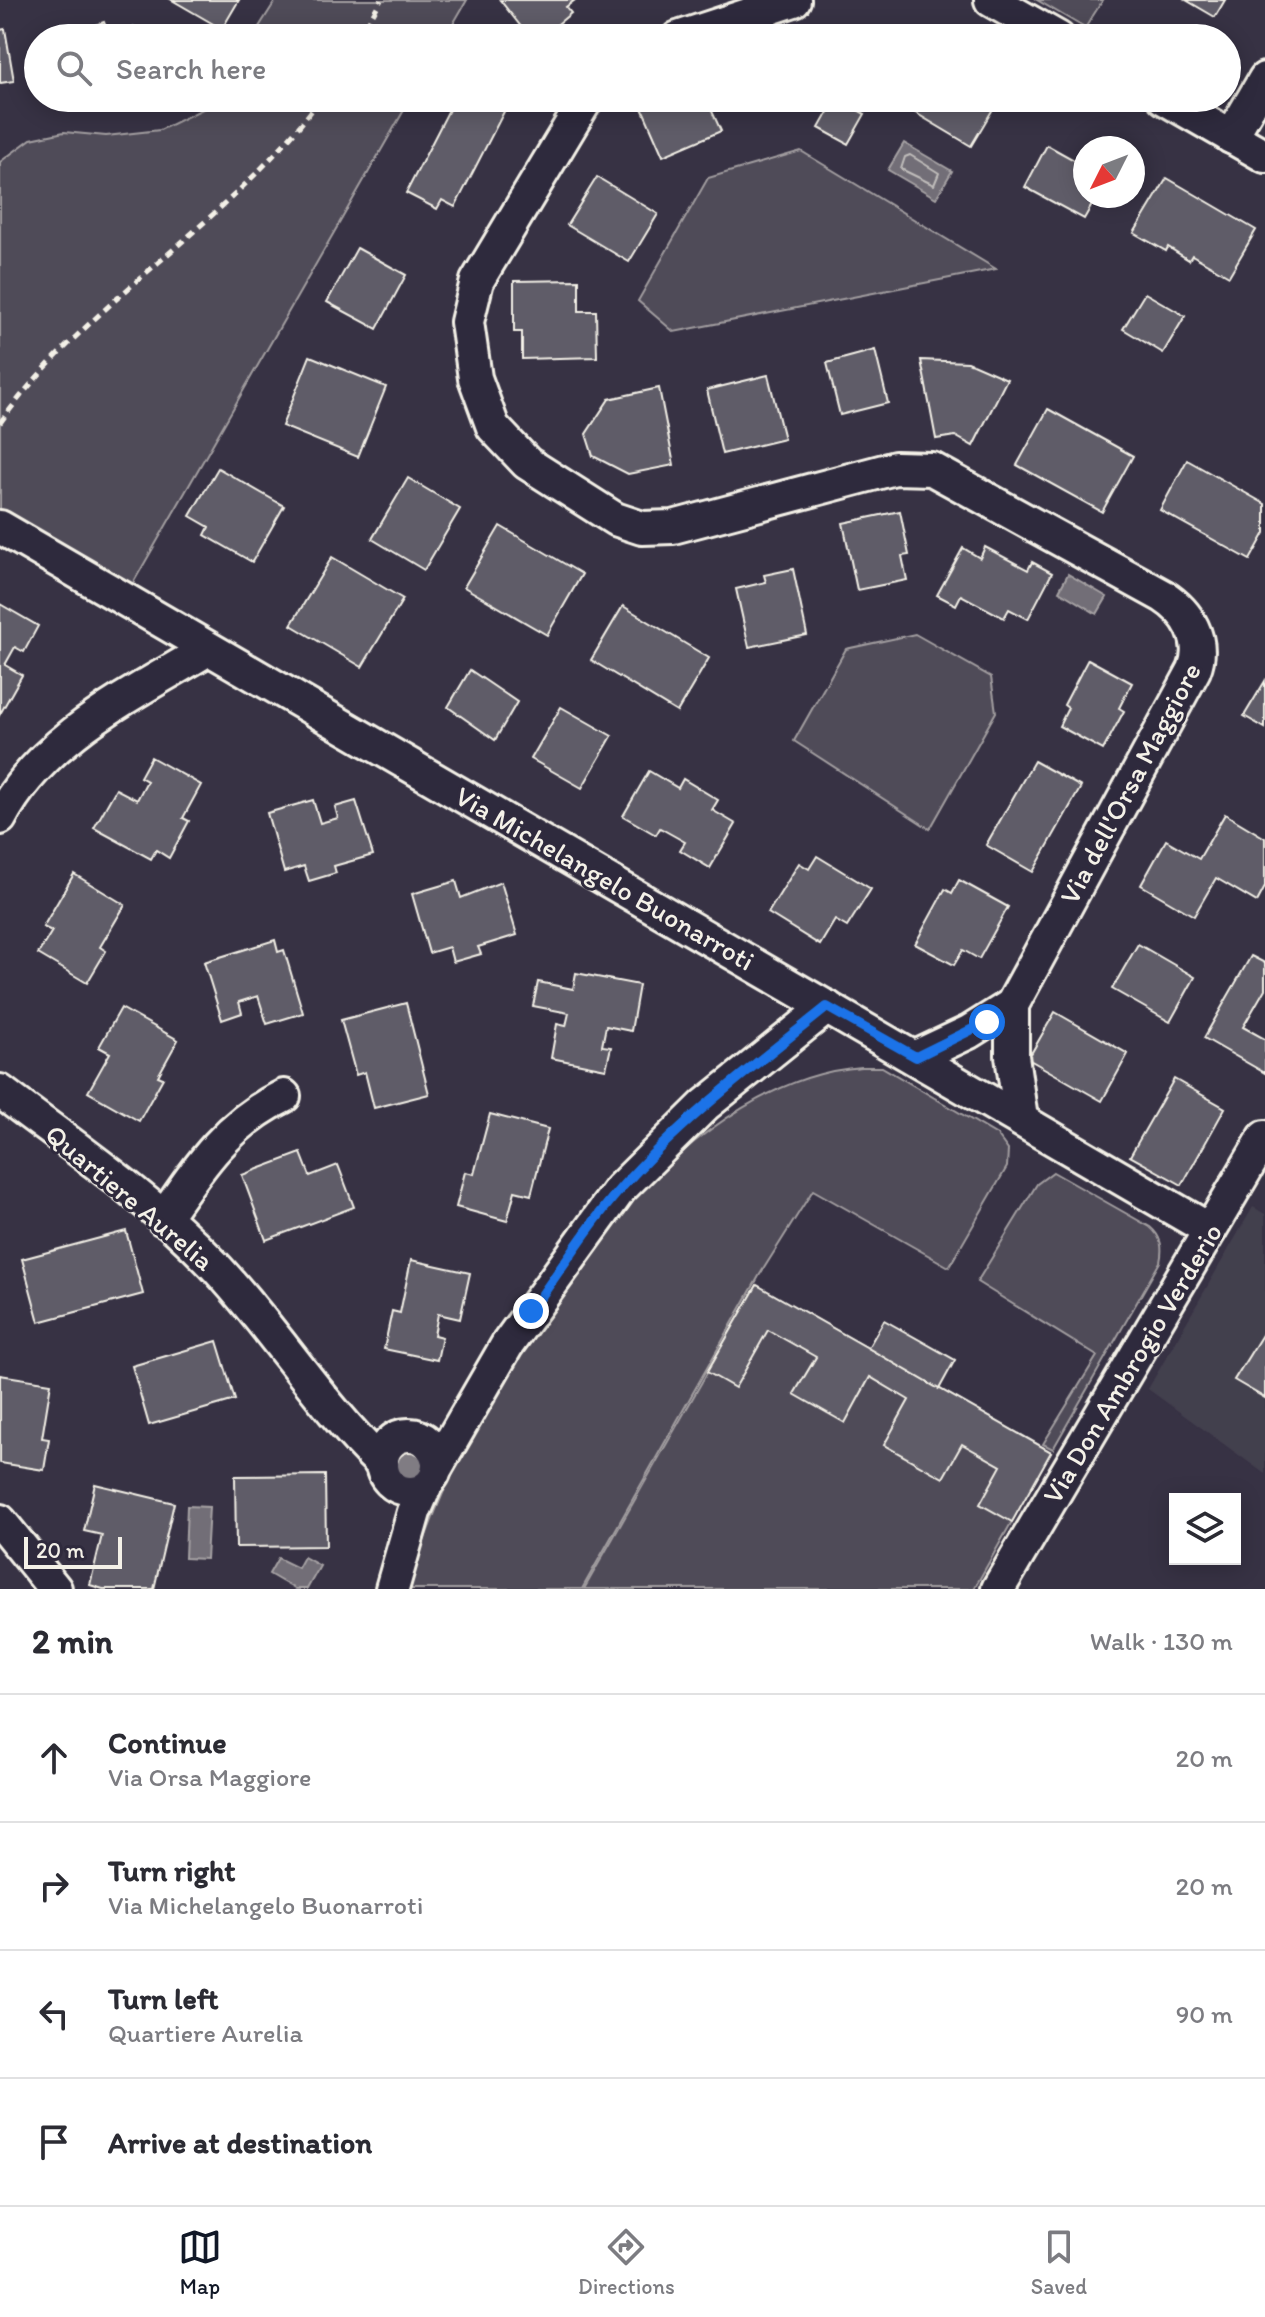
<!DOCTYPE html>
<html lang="en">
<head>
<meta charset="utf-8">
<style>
	body { margin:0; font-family:Itim,sans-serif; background:#f7f7f7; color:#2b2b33 }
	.controls { position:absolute; right:24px; bottom:24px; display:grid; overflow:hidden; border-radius:0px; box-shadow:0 4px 20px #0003 }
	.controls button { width:72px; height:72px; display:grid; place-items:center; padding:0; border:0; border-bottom:2px solid #e1e1e2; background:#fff; color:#2b2b33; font:40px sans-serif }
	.compass { position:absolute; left:1073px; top:136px; width:72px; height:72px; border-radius:50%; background:#fff; box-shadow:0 4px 20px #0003; rotate:228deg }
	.scale { position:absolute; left:24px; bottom:20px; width:98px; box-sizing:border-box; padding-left:8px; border:4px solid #f4f1e8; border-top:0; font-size:22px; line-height:28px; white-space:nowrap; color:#f4f1e8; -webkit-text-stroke:6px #2f2a3d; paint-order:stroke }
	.stop { position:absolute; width:24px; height:24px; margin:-18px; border:6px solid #1a73e8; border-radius:50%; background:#fff }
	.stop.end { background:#1a73e8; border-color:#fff; box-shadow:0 2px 8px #0008 }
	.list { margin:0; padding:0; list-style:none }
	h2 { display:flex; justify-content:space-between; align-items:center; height:104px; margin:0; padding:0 32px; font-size:34px }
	h2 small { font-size:26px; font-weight:400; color:#7c7c81 }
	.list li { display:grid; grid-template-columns:52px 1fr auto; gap:24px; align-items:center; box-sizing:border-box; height:128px; padding:0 32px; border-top:2px solid #e1e1e2 }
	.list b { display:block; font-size:30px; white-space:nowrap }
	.list p { margin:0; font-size:26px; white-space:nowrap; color:#7c7c81 }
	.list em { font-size:26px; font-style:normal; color:#7c7c81 }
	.icon { flex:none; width:44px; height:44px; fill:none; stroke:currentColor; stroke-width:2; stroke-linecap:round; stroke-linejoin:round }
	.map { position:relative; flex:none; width:1265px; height:1589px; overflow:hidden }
	.search { position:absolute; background:#fff; box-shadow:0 4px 20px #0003; left:24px; right:24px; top:24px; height:88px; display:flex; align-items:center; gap:20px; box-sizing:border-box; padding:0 28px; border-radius:44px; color:#7c7c81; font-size:30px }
	.sheet { height:616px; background:#fff }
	nav { display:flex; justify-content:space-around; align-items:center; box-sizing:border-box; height:112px; border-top:2px solid #e1e1e2; background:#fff; font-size:22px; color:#7c7c81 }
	nav a { display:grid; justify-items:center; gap:4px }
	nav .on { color:#111827 }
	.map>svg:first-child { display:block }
	.built { fill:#433f4e }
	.green { fill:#504b59; stroke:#a29ea0; stroke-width:2 }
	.water { fill:#726e77; stroke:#a6a2a4; stroke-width:2 }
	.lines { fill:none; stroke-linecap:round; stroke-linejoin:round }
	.shore { stroke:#c0bdbb; stroke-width:2 }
	.building { fill:#5f5c67; stroke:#f4f1e8; stroke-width:2 }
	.minor-casing { stroke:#f4f1e8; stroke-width:38 }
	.path { stroke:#f4f1e8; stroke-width:5; stroke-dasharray:8 6; stroke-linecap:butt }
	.minor { stroke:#2f2a3d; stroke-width:32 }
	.tree { fill:#807b83 }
	.route { stroke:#1a73e8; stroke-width:10 }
	.labels { text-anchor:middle; stroke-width:6; stroke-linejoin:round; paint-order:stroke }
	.street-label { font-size:28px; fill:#f4f1e8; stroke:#2f2a3d }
</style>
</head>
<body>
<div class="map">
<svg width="1265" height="1589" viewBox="0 0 1265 1589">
	<rect width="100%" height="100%" fill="#373244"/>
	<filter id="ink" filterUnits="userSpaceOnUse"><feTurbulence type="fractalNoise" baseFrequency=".0125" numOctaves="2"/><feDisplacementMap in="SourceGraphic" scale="16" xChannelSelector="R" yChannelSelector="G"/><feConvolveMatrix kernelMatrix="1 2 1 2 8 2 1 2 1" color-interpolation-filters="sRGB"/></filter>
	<g filter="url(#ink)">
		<!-- built -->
		<polygon class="built" points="1253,1207 1265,1214 1265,1474 1148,1389"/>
		<!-- green -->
		<g class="green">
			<polygon points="276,0 467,0 445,38 252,38"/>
			<polygon points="1037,0 1103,0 1085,28"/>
			<polygon points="214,98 411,98 132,585 0,509 0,162 31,139 64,132 106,136 160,130 209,106"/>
			<polygon points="801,151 996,269 674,332 638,301 708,178"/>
			<polygon points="915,634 991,677 996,712 930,829 794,741 846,649"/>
			<path d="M862 1067H882L997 1135 1008 1150 1007 1167 949 1267 813 1190 759 1276 582 1589H409C458 1407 655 1082 862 1067Z"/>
			<path d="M1053 1172 1150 1227C1162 1237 1163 1248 1160 1262L1053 1449 1043 1444 1097 1356 977 1282 1037 1184Z"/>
			<polygon points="757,1285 1051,1452 974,1589 584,1589"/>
		</g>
		<!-- water -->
		<g class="water">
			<polygon points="904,143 952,171 936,198 888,170"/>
			<polygon points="1068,574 1107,597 1097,614 1059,591"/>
			<polygon points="187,1506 209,1507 206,1559 185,1558"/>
			<polygon points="304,1557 320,1566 307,1589 295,1589 269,1574 278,1558 298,1568"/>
		</g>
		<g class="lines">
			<!-- shore -->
			<polygon class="shore" points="910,155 939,173 934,185 901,169 905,157"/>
		</g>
		<!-- building -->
		<g class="building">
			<polygon points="172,0 239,0 222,29"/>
			<polygon points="500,0 575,0 566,7 571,13 541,38 530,38"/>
			<polygon points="1186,0 1225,0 1215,17"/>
			<polygon points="104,22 109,35 135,27 139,38 86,38 83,29"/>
			<polygon points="5,29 14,81 0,83 0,30"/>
			<polygon points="455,98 511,98 455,207 442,200 437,209 406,193"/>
			<polygon points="647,98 706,98 721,131 663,156 639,101"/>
			<polygon points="836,98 865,114 848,144 819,128"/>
			<polygon points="908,98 998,98 999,99 971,146 904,106"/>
			<polygon points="1047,145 1085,166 1085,196 1097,196 1084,219 1025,187"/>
			<polygon points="597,177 658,214 629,262 567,225"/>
			<polygon points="1167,178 1256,230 1229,276 1192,255 1189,260 1168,247 1166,251 1134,233"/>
			<polygon points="357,248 406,275 377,329 327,302"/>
			<polygon points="579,280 579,311 596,311 597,357 522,359 522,332 514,332 514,281"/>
			<polygon points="1145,293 1185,316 1163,353 1123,329"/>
			<polygon points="875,350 888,403 840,415 827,363"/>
			<polygon points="310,356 386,387 358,457 282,426"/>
			<polygon points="921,360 968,362 1007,379 973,446 955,436 936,439"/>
			<polygon points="768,375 784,439 722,454 707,390"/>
			<polygon points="659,388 674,465 628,474 593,456 586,434 609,399"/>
			<polygon points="1048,409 1133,456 1102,512 1017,465"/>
			<polygon points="1187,460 1265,504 1265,533 1250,560 1160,510"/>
			<polygon points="218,468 284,506 252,562 205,535 209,527 190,516"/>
			<polygon points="408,478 460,509 424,570 372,539"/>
			<polygon points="900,511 909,555 902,556 907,580 857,590 843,523"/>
			<polygon points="500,526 582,574 547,635 464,587"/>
			<polygon points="985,547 1028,570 1032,562 1052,573 1028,619 1009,609 1004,618 961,595 956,605 937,595 963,548 980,558"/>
			<polygon points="332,557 403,599 362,667 291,625"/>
			<polygon points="793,569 807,635 749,647 736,589 766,582 764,575"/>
			<polygon points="0,604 38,626 24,652 15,647 5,665 22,675 0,714"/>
			<polygon points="623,606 709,658 677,712 591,660"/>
			<polygon points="1088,659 1132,683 1119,708 1124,711 1103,750 1059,726 1068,708 1064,705"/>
			<polygon points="470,670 517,702 495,740 448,707"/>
			<polygon points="1265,681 1265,728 1244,716"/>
			<polygon points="561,707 612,736 582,788 531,759"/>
			<polygon points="151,757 201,785 183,818 189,821 169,858 156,850 151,859 94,828 116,789 137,800 147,781 140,777"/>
			<polygon points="1034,761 1081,787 1033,872 986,845"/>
			<polygon points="649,771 678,788 683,779 718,800 712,810 736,824 710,868 680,850 685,842 660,828 656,835 623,816"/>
			<polygon points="313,800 320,823 338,818 335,807 356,801 373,855 334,866 336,873 309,881 304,866 284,872 267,813"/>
			<polygon points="1225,814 1265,838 1265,887 1257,902 1216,878 1194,916 1141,885 1166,840 1199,859"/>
			<polygon points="817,856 871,889 847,927 835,920 820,945 768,913 799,863 809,869"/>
			<polygon points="74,874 125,905 100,947 106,951 87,983 38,954 52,931 43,927"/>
			<polygon points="959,880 1008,907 979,959 963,950 954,965 915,944 945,889 952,893"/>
			<polygon points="456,881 461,898 501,882 517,935 478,947 481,954 453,962 449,947 429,953 412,894"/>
			<polygon points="275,940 278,952 284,950 303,1013 267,1024 258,996 239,1002 242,1013 222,1020 204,962"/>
			<polygon points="1138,944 1195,977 1170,1022 1112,989"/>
			<polygon points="1251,956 1265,963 1265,989 1243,1027 1265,1039 1265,1073 1204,1038"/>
			<polygon points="576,973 639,985 631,1031 606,1026 602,1046 611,1047 606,1069 551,1058 557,1024 566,1026 569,1013 533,1006 538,982 573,989"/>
			<polygon points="406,1003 429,1094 374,1108 365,1072 356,1075 341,1020"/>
			<polygon points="121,1008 178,1040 158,1076 163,1078 139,1121 88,1092 110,1053 99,1047"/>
			<polygon points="1055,1012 1128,1054 1102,1101 1028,1059"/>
			<polygon points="1174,1079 1225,1108 1182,1185 1130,1156"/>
			<polygon points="490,1114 548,1129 531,1195 515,1191 507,1221 456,1207 465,1172 474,1174"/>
			<polygon points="301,1153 310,1176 338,1165 354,1207 266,1240 242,1175"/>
			<polygon points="126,1231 143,1294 39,1322 22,1259"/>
			<polygon points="411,1260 470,1273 460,1319 438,1314 434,1335 442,1337 437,1360 384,1349 392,1311 400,1313"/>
			<polygon points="757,1285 1051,1452 1012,1522 980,1504 1001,1466 962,1444 943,1478 884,1445 909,1400 870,1377 845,1423 794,1394 816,1357 768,1330 735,1388 707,1372"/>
			<polygon points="884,1320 955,1360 939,1389 868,1348"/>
			<polygon points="1265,1330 1265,1398 1234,1380"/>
			<polygon points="217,1341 235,1400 149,1425 132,1366"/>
			<polygon points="0,1375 51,1383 42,1438 49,1439 44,1470 0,1463"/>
			<polygon points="325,1475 326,1546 236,1547 235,1476"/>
			<polygon points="95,1484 174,1503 154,1589 103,1589 90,1585 102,1535 84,1531"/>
		</g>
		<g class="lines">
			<defs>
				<g id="minor">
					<polyline points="991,0 1058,38"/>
					<polyline points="678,38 794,0"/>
					<path d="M587 98 477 281 467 322 475 378 493 427 527 463 615 519 642 528 673 527 895 468 932 469 1163 596C1188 612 1206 640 1194 670L1012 1005V1056L1021 1119"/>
					<polyline points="1164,98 1265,156"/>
					<polyline points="1231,137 1265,79"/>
					<polyline points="0,527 1210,1230"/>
					<path d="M0 818C43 736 132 695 208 649"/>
					<polyline points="916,1057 969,1032 1012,1005"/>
					<path d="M0 1091C72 1146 150 1198 213 1264 273 1327 320 1405 382 1464"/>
					<path d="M163 1219C198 1168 227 1123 284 1096"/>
					<circle cx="409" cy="1462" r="27"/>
					<polyline points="437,1466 507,1345 620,1189 705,1105 827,1007"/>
					<polyline points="0,1521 55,1589"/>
					<polyline points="392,1589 414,1512 426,1484"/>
					<polyline points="998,1589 1265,1137"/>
				</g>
			</defs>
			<!-- minor casing -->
			<use href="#minor" class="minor-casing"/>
			<!-- path -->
			<g class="path">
				<polyline points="359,38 381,0"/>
				<path d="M0 423C90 298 231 223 321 98"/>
			</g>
			<!-- minor -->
			<use href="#minor" class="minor"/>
		</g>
		<!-- trees -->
		<circle class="tree" cx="410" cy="1465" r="12"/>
	</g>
	<g class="lines" filter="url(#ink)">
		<!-- route -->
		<path class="route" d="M531 1311C560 1270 588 1226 621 1188 682 1119 756 1064 827 1007L916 1057 987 1022"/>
	</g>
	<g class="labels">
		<!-- street labels -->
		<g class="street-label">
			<text transform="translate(1130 783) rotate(-62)" y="10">Via dell'Orsa Maggiore</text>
			<text transform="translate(605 878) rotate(30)" y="10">Via Michelangelo Buonarroti</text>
			<text transform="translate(130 1197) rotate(40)" y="10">Quartiere Aurelia</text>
			<text transform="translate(1132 1363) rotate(-59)" y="10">Via Don Ambrogio Verderio</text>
		</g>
	</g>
</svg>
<div class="controls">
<button><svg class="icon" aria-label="layers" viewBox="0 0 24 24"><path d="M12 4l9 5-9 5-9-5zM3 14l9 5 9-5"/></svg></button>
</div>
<svg class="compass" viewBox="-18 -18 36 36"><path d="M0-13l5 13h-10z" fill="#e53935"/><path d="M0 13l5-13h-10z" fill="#7c7c81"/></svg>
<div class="scale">20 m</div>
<div class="stop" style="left:987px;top:1022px"></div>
<div class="stop end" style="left:531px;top:1311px"></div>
<div class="search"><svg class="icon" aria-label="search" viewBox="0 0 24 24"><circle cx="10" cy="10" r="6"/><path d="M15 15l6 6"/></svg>Search here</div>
</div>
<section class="sheet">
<h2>2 min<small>Walk · 130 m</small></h2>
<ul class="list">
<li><svg class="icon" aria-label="ahead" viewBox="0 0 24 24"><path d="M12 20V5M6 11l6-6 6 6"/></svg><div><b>Continue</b><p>Via Orsa Maggiore</p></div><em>20 m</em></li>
<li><svg class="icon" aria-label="right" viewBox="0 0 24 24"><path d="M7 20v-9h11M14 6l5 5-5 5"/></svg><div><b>Turn right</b><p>Via Michelangelo Buonarroti</p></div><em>20 m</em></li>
<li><svg class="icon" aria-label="left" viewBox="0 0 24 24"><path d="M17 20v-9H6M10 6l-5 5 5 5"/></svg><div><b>Turn left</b><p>Quartiere Aurelia</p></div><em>90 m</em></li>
<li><svg class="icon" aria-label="arrive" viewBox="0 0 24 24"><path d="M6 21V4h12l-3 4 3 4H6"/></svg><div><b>Arrive at destination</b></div></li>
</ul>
</section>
<nav>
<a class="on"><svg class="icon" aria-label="map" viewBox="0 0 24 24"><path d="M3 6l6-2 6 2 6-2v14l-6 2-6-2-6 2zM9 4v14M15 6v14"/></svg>Map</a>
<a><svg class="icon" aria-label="directions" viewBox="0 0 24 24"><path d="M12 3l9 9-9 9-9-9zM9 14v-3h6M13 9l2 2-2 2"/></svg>Directions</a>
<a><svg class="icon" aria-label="saved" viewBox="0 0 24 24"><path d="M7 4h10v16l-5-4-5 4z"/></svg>Saved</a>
</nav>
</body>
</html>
